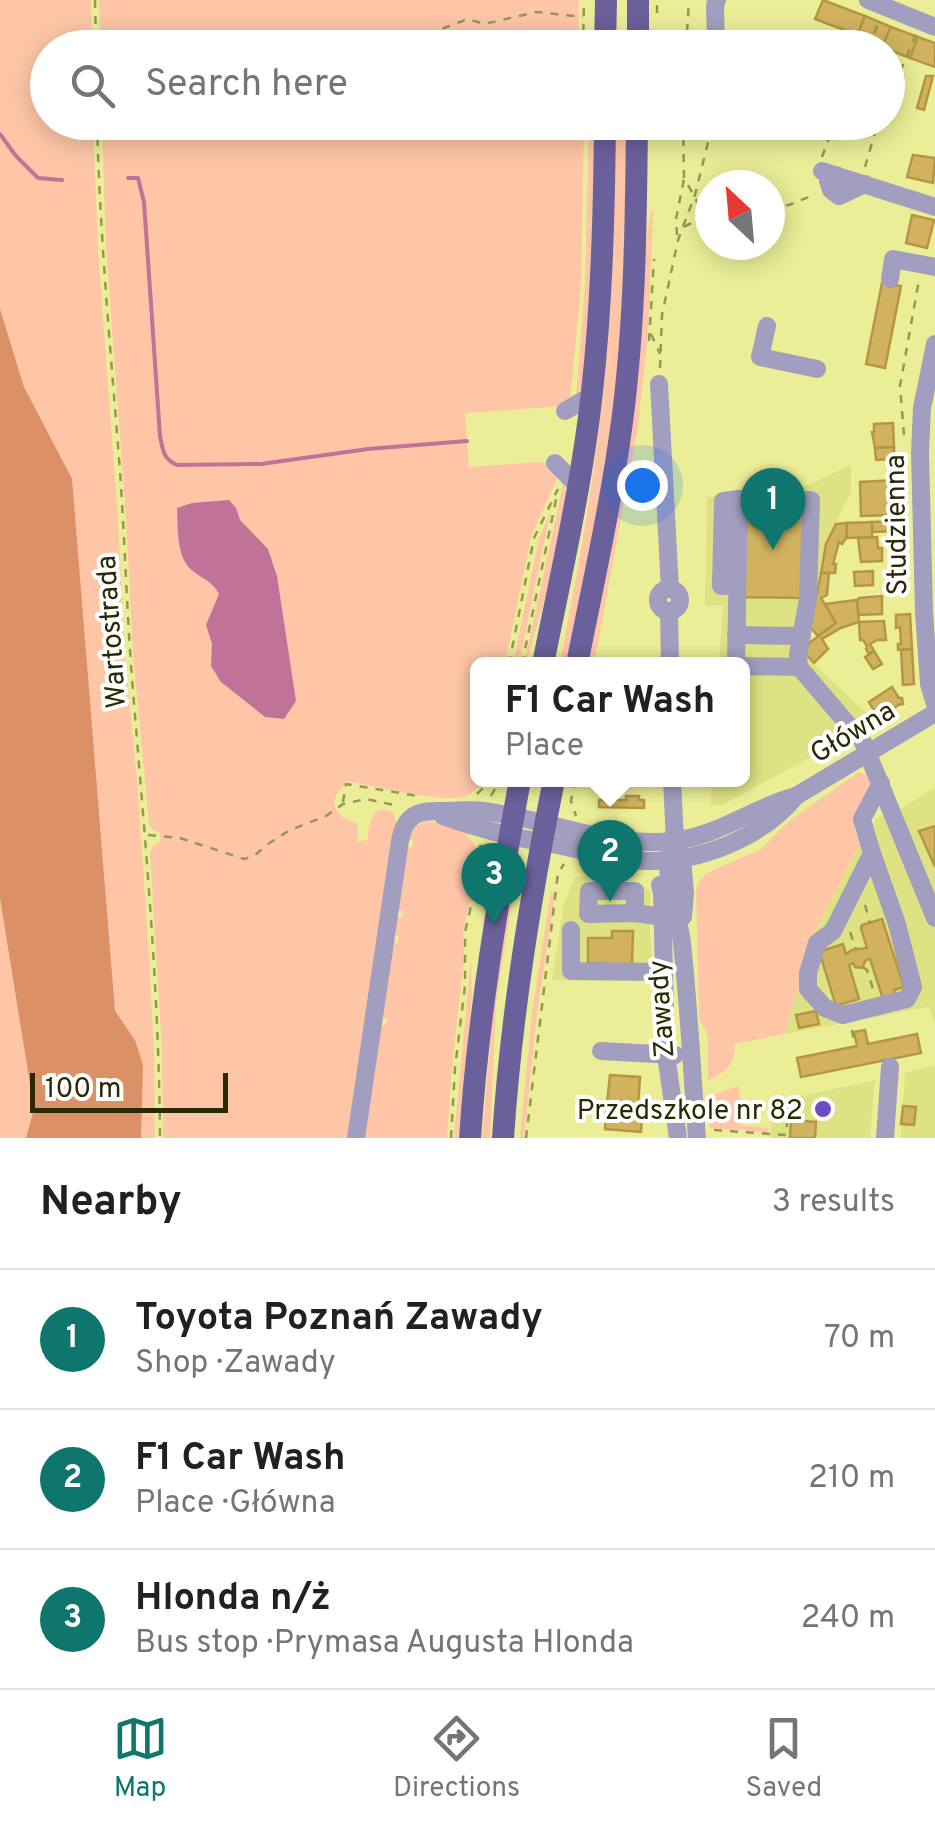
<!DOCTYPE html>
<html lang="en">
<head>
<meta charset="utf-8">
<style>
	body { margin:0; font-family:Overpass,sans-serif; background:#f2f2f2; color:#202124 }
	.compass { position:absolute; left:695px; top:170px; width:90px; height:90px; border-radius:50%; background:#fff; box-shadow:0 5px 25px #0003; rotate:334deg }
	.scale { position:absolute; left:30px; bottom:25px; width:198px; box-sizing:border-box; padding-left:10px; border:5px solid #292a04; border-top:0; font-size:28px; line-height:35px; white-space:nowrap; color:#292a04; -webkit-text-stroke:8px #fff; paint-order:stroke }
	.you { position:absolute; left:642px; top:485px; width:35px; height:35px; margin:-25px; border:8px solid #fff; border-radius:50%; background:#1a73e8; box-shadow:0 0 0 15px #1a73e833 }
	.badge { display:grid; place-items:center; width:65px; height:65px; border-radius:50%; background:#0f766e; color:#fff; font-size:32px; font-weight:700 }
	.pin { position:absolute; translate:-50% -82px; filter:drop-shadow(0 2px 5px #0008) }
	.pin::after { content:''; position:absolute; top:52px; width:35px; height:30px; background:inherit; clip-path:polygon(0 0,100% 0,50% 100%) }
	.popup { position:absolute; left:470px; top:657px; width:280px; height:130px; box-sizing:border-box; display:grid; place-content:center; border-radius:15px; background:#fff; filter:drop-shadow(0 2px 8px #0005); font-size:32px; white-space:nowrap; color:#757577 }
	.popup b { font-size:38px; color:#202124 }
	.popup::after { content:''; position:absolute; left:50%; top:100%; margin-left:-20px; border:20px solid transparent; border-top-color:#fff }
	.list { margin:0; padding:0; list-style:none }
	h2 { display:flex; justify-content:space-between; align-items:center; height:130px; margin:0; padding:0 40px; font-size:42px }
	h2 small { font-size:32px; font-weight:400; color:#757577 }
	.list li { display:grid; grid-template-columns:65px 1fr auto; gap:30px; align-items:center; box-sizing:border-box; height:140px; padding:0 40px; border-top:2px solid #e0e0e0 }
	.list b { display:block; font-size:38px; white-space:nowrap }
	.list p { margin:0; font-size:32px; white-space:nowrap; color:#757577 }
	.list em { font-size:32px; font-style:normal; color:#757577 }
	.icon { flex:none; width:55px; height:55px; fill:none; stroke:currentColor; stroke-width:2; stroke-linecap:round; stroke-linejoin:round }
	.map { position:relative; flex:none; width:935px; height:1138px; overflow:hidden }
	.search { position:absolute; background:#fff; box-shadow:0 5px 25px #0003; left:30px; right:30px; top:30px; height:110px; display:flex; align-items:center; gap:25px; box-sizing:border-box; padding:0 35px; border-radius:55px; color:#757577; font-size:38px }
	.sheet { height:550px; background:#fff }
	nav { display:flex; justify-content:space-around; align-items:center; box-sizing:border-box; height:140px; border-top:2px solid #e0e0e0; background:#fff; font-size:28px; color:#757577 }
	nav a { display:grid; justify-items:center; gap:5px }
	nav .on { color:#0f766e }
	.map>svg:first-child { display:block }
	.built { fill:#dfe282 }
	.green { fill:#fec6a7 }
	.forest { fill:#dc9065 }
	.water { fill:#c17298 }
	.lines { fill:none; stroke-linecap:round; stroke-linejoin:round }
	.stream { stroke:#c17298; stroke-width:4 }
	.building { fill:#d1b35f; stroke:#b59742; stroke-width:2.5 }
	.path { stroke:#959756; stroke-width:2.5; stroke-dasharray:8 8; stroke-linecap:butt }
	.minor { stroke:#a29ec0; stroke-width:18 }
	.major { stroke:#6a609c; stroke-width:22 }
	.poi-dot { fill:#6a4cc5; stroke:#fff; stroke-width:4 }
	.labels { text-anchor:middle; stroke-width:8; stroke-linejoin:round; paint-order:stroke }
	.street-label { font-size:28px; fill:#292a04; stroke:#fff }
	.poi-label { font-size:28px; fill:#292a04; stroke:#fff; text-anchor:end }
</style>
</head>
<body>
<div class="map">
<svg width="935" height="1138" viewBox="0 0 935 1138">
	<rect width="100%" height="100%" fill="#ebee97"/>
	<!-- built -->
	<g class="built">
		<polygon points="851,465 851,492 825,544 803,654 876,722 722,805 711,805 712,780 742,780 742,664 719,664 723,606 705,605 707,497 802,488"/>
		<polygon points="935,787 935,1024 929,1007 785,1034 813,934 857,849 879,842 874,824 875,819 898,811"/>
		<polygon points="575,876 642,884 651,893 649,910 653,981 552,980 564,904"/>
		<polygon points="935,1065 935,1138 901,1138 905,1073"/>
		<polygon points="875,1080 870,1138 770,1138 773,1102"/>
	</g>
	<!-- green -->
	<g class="green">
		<polygon points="0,0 91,0 92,47 48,48 48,122 93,123 98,249 118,519 125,655 138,790 149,958 154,1051 155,1138 0,1138"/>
		<polygon points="99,0 579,0 578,47 100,47"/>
		<path d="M102 122 584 123 581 286 570 402 552 407 465 413 469 467 538 462 545 463 559 474 531 537 505 664H478V780H482C478 788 474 792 466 796 443 804 374 786 347 781 345 786 340 789 337 794 328 809 344 820 357 823L358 841 368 840C368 823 372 804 393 812L397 824 349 1138H163L162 1050 150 852 153 846 160 842V833L153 830 149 824 133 654 126 519 106 247Z"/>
		<polygon points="589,123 594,123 591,284 583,385 576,398 585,285"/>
		<path d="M615 123H627C625 217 625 313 613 407 602 493 583 579 566 664H560C581 554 601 443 609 330 614 261 614 192 615 123Z"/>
		<polygon points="651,210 653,210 648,333 638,426 594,664 587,664"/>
		<path d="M564 480C573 509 537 626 527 661H525Z"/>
		<polygon points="551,510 519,664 513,664 539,538"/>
		<path d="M859 772 869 776 872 785 862 847 857 849 813 934 785 1034 735 1044C734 1067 727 1070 708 1081V1036L699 1019 696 890 700 880 707 873 761 849 789 821Z"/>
		<path d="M427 821 468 831 467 836C485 851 469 859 476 877L463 931 464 958 452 1067 447 1138H364L380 1026 386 1024 387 1019 381 1015 392 944 398 943 399 937 394 933 396 919 402 917 403 912 397 908 406 849 413 846V841L408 838 415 826Z"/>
		<polygon points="513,875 516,876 496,1003 490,1138 482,1138 494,1003"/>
		<polygon points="551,891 555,895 537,1013 524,1138 520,1138 532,1013"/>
		<polygon points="471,958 472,996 458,1138 454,1138"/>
		<polygon points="738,1086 742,1103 740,1125 769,1128 768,1132 710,1128 708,1101 715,1094"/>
	</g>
	<!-- forest -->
	<polygon class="forest" points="0,309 24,387 72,479 115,1011 135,1040 143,1065 141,1138 26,1138 34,1109 0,898"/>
	<!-- water -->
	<path class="water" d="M229 500 236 508 240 520 268 549 277 576 296 701 284 719 265 717 221 682 211 666 212 644 206 625 219 594C213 582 205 580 194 572 176 559 178 529 177 508L192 503Z"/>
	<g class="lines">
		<!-- stream -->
		<g class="stream">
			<polyline points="0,134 16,156 38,178 62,180"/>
			<path d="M128 178H138L144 202 160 436C163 450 163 459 177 465L261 464 368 449 467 441"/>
		</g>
	</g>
	<!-- building -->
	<g class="building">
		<polygon points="823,0 865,16 857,35 815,19"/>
		<polygon points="865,16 891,27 882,47 865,40 862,41 863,48 852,48"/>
		<polygon points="891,27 918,37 910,58 882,47"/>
		<polygon points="918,37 935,43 935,67 910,58"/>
		<polygon points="897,74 903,76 893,101 888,100 888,96"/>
		<polygon points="926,76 933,76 924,110 917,108"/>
		<polygon points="913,155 935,158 933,183 907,177"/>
		<polygon points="912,215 934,220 927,248 906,243"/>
		<polygon points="882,283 901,286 885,368 866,364"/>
		<polygon points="893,423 894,447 875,448 872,432 874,432 874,424"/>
		<polygon points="894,447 894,459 876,460 875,448"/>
		<polygon points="895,480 896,515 861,516 860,482"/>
		<polygon points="744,501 805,502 802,598 741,597"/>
		<polygon points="897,521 898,531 872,532 872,522"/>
		<polygon points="872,522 872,537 846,538 847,523"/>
		<polygon points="847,523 846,538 842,544 839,542 833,564 836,564 835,573 821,573 826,544 836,524"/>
		<polygon points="877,537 878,548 882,548 882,561 861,562 858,538"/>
		<polygon points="873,571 873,585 855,586 854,572"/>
		<polygon points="821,573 829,573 827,595 821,598 836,623 818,636 810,627"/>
		<polygon points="882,596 882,614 858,615 857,600 859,598"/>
		<polygon points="857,600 859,622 841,628 822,639 828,649 814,663 806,654 808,644 836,623 825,604"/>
		<polygon points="910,614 912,649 898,650 898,644 901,644 900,627 896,628 896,615"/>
		<polygon points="884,621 886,640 877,640 870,644 874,651 869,654 866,649 867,646 863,640 860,640 859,622"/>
		<polygon points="912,649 914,684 903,685 901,650"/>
		<polygon points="874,651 882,664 873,669 865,657"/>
		<polygon points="892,687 899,698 902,698 903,704 898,705 881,719 878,718 869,702"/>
		<polygon points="626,796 639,796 639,800 644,800 644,808 599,807 599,800 626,800"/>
		<polygon points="935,826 935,867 919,831"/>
		<polygon points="882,919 904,987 894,990 895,995 883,999 870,959 866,960 862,968 855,967 853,963 849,965 859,999 836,1006 820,954 821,951 843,944 846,954 852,950 867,948 861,928 862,925"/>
		<polygon points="612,931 633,931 632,965 588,963 588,938 612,938"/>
		<polygon points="816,1011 819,1024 799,1028 796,1015"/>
		<polygon points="865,1030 868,1044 917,1034 921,1053 801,1077 797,1058 857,1046 854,1032"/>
		<polygon points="610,1075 640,1077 638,1106 607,1103"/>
		<polygon points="607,1103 643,1106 641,1132 605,1129"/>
		<polygon points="903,1106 916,1107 914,1125 901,1124"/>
		<polygon points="791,1120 816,1122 815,1138 790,1138"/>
	</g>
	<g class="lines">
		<!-- path -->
		<g class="path">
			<polyline points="95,0 96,48"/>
			<polyline points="657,13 657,0"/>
			<polyline points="333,48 377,39 417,38 468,19 484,24 537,12 583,17"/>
			<polyline points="583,48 584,0"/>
			<polyline points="686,48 689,0"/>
			<polyline points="868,48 879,21"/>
			<polyline points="888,101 916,34"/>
			<path d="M97 122C100 239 111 355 120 471 125 544 127 618 133 691 145 840 159 988 160 1138"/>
			<polyline points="683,122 684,177 698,204 710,213"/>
			<polyline points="822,157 835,122"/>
			<polyline points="865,167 878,122"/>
			<polyline points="770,207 789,205 816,194"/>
			<polyline points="684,227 708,214"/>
			<polyline points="677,235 676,219 684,179"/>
			<polyline points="651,334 660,354"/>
			<polyline points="649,341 654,259"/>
			<polyline points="660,368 662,315 678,240 695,195 713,122"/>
			<polyline points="904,435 900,386 919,280"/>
			<polyline points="509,664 534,538 558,489"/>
			<polyline points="522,664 557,495"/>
			<polyline points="575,780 571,801 576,816"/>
			<polyline points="477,794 484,787 485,780"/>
			<polyline points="491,796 500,780"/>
			<polyline points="343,802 346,784 418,796"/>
			<polyline points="148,835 180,838 244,859 254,856 268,844 290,830 326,816 343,804 366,799 399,806"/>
			<polyline points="865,905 870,923"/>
			<polyline points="850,932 856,949"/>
			<polyline points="863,967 867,970 874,992"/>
			<polyline points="852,1030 854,1042 856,1042"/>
			<polyline points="714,1130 786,1135 788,1113"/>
			<polyline points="451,1138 455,1068 465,986 465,932 477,880 481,848 479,842"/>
			<polyline points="526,1138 558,873 564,864"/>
		</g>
		<!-- minor -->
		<g class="minor">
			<polyline points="868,0 935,27"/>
			<polyline points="716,48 715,5 717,0"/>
			<polyline points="822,171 935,207"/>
			<polyline points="836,175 828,181 831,190 839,196 865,184"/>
			<polyline points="890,279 893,259 935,267"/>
			<polyline points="767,326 760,357 817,369"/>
			<polyline points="935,344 922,408 920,452 924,612 929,684 935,704"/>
			<polyline points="659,384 670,589"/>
			<polyline points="565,411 592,395"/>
			<polyline points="555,463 579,487"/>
			<polyline points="726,586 721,586 723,501 739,499"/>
			<circle cx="669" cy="600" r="11"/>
			<polyline points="669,611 670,664"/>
			<polyline points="736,635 802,636"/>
			<polyline points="736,664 739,499 811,500 808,599 798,654 799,667 863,742 935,918"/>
			<polyline points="742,666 799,667"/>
			<polyline points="672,780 675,841 682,858 685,893 683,917"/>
			<path d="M443 816C481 830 521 839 562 846 589 852 618 860 645 861 699 863 762 838 796 796"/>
			<path d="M671 851C662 879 679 914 682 943 689 1008 692 1073 697 1138"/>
			<polyline points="872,853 897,924 913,987 907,999 843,1015 825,1008 808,989 808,973 817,943 833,931 872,853 862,819 881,783"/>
			<polyline points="660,885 662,893 666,1055 678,1138"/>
			<polyline points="635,913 635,891 589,891 588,914 635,913 663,917"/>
			<polyline points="571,930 571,971 664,972"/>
			<polyline points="601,1051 675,1055"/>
			<path d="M356 1138 400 841C402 831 405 821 415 815 424 810 435 811 445 811 457 811 471 809 483 811 547 819 609 848 673 841 718 836 754 807 796 796L935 713"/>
			<polyline points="885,1138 890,1067"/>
		</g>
		<!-- major -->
		<g class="major">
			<polyline points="605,48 606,0"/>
			<polyline points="638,48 638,0"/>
			<path d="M543 664C561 574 582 484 592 392 602 302 604 213 605 122"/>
			<path d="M577 664C593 584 611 504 622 422 635 323 636 223 637 122"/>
			<path d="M470 1138C478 1017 498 899 520 780"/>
			<path d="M503 1138C511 1017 530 898 554 780"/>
		</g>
	</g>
	<!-- markers -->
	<circle class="poi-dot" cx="823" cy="1109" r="10"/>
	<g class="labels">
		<!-- street labels -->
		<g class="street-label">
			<text transform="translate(895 525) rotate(-91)" y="10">Studzienna</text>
			<text transform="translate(110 632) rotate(-94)" y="10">Wartostrada</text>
			<text transform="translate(852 731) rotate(-31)" y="10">Główna</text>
			<text transform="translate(660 1009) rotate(-94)" y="10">Zawady</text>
		</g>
		<!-- poi labels -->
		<g class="poi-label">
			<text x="803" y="1119">Przedszkole nr 82</text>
		</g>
	</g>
</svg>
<svg class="compass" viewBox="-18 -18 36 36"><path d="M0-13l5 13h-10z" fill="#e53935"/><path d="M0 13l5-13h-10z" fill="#757577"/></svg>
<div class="scale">100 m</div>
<div class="you"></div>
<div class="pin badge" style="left:773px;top:550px">1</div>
<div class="pin badge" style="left:610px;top:902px">2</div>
<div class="popup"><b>F1 Car Wash</b>Place</div>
<div class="pin badge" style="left:494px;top:925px">3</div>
<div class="search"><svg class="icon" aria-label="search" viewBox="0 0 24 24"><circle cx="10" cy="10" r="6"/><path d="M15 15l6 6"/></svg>Search here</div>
</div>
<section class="sheet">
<h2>Nearby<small>3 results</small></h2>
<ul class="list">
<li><span class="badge">1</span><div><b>Toyota Poznań Zawady</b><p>Shop · Zawady</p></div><em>70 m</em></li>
<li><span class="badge">2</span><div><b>F1 Car Wash</b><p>Place · Główna</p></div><em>210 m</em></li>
<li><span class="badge">3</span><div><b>Hlonda n/ż</b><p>Bus stop · Prymasa Augusta Hlonda</p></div><em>240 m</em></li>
</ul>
</section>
<nav>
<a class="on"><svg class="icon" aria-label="map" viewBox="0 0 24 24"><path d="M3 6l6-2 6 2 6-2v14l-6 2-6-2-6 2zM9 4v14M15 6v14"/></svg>Map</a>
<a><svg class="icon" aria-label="directions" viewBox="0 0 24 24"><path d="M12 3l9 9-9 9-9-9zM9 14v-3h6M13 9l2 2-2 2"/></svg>Directions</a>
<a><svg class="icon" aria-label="saved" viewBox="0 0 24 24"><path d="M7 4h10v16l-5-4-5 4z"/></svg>Saved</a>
</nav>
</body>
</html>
